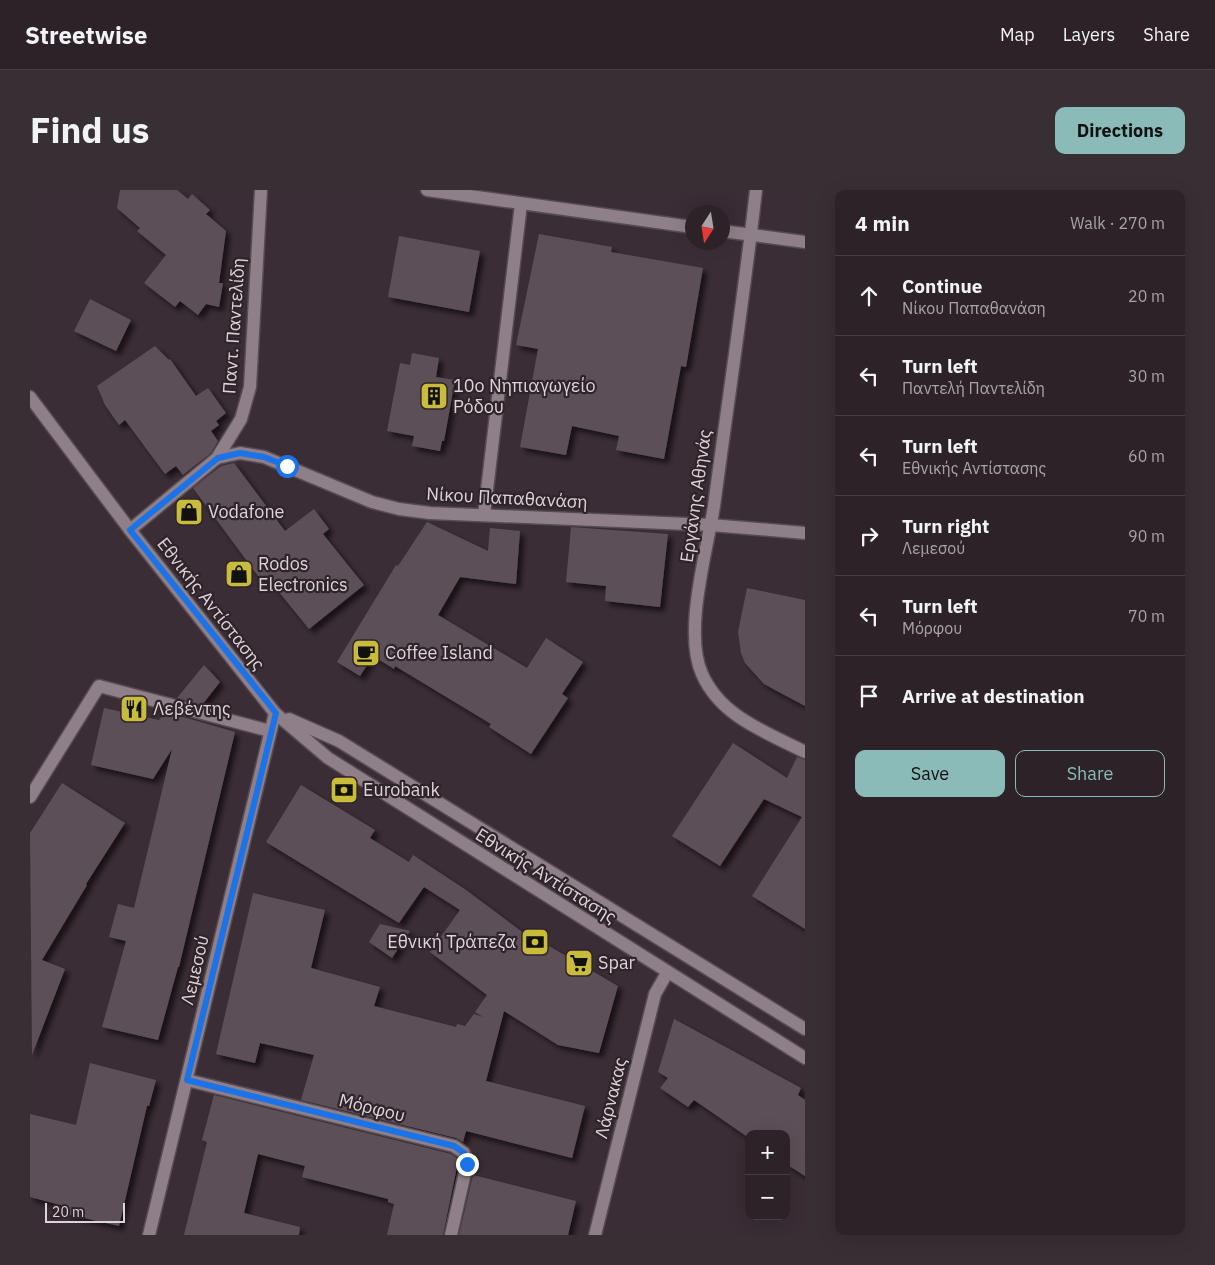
<!DOCTYPE html>
<html lang="en">
<head>
<meta charset="utf-8">
<style>
	body { margin:0; font-family:"IBM Plex Sans",sans-serif; background:#382f34; color:#f1f3f6 }
	.controls { position:absolute; right:15px; bottom:15px; display:grid; overflow:hidden; border-radius:10px; box-shadow:0 5px 20px #0002 }
	.controls button { width:45px; height:45px; display:grid; place-items:center; padding:0; border:0; border-bottom:1px solid #483f45; background:#2c2228; color:#f1f3f6; font:25px sans-serif }
	.compass { position:absolute; left:655px; top:15px; width:45px; height:45px; border-radius:50%; background:#2c2228; box-shadow:0 5px 20px #0002; rotate:192deg }
	.scale { position:absolute; left:15px; bottom:12px; width:80px; box-sizing:border-box; padding-left:5px; border:2px solid #dcd4d9; border-top:0; font-size:14px; line-height:18px; white-space:nowrap; color:#dcd4d9; -webkit-text-stroke:4px #30242b; paint-order:stroke }
	.stop { position:absolute; width:15px; height:15px; margin:-11px; border:4px solid #1a73e8; border-radius:50%; background:#fff }
	.stop.end { background:#1a73e8; border-color:#fff; box-shadow:0 1px 5px #0008 }
	.list { margin:0; padding:0; list-style:none }
	h2 { display:flex; justify-content:space-between; align-items:center; height:65px; margin:0; padding:0 20px; font-size:21px }
	h2 small { font-size:16px; font-weight:400; color:#a6a4a8 }
	.list li { display:grid; grid-template-columns:32px 1fr auto; gap:15px; align-items:center; box-sizing:border-box; height:80px; padding:0 20px; border-top:1px solid #483f45 }
	.list b { display:block; font-size:19px; white-space:nowrap }
	.list p { margin:0; font-size:16px; white-space:nowrap; color:#a6a4a8 }
	.list em { font-size:16px; font-style:normal; color:#a6a4a8 }
	.actions { display:flex; gap:10px; padding:15px 20px }
	.actions a { flex:1; padding:11px 0; border:1px solid #8bbbb9; border-radius:10px; text-align:center; font-size:18px; color:#8bbbb9 }
	.actions .main { background:#8bbbb9; color:#111 }
	.icon { flex:none; width:28px; height:28px; fill:none; stroke:currentColor; stroke-width:2; stroke-linecap:round; stroke-linejoin:round }
	.map { position:relative; flex:none; width:775px; height:1045px; overflow:hidden; border-radius:10px }
	header { display:flex; align-items:center; gap:30px; box-sizing:border-box; height:70px; padding:0 25px; background:#2c2228; border-bottom:1px solid #483f45 }
	header strong { font-size:24px }
	nav { display:flex; gap:28px; margin-inline-start:auto; font-size:18px }
	.intro { display:flex; align-items:center; justify-content:space-between; box-sizing:border-box; height:120px; padding:0 30px }
	h1 { margin:0; font-size:35px }
	.button { padding:12px 22px; border-radius:10px; background:#8bbbb9; color:#111; font-size:18px; font-weight:700 }
	main { display:flex; gap:30px; padding:0 30px }
	aside { flex:1; background:#2c2228; border-radius:10px; box-shadow:0 5px 20px #0002 }
	.map>svg:first-child { display:block }
	.building { fill:#5d5059; filter:url(#shadow) }
	.lines { fill:none; stroke-linecap:round; stroke-linejoin:round }
	.minor-casing { stroke:#554b52; stroke-width:15 }
	.secondary-casing { stroke:#554b52; stroke-width:15 }
	.minor { stroke:#8e7f88; stroke-width:12 }
	.secondary { stroke:#8e7f88; stroke-width:12 }
	.route { stroke:#1a73e8; stroke-width:6 }
	.labels { text-anchor:middle; stroke-width:4.5; stroke-linejoin:round; paint-order:stroke }
	.street-label { font-size:18px; fill:#dcd4d9; stroke:#30242b }
	.poi-label { font-size:18px; fill:#dcd4d9; stroke:#30242b; text-anchor:start }
</style>
</head>
<body>
<header>
<strong>Streetwise</strong>
<nav><a>Map</a><a>Layers</a><a>Share</a></nav>
</header>
<div class="intro"><h1>Find us</h1><a class="button">Directions</a></div>
<main>
<div class="map">
<svg width="775" height="1045" viewBox="0 0 775 1045">
	<defs>
		<filter id="shadow"><feDropShadow dx="4.5" dy="4.5" stdDeviation="2.5" flood-color="#0009"/></filter>
	</defs>
	<rect width="100%" height="100%" fill="#3a2d36"/>
	<!-- building -->
	<g class="building">
		<polygon points="90,0 147,0 158,9 162,4 180,20 176,24 196,41 189,93 193,93 189,117 176,114 168,125 150,111 145,117 114,93 136,65 107,41 110,38 87,18"/>
		<polygon points="509,44 582,57 581,62 673,78 656,177 651,176 634,269 586,260 589,246 542,236 536,265 490,257 508,159 486,155"/>
		<polygon points="369,46 450,61 439,122 358,107"/>
		<polygon points="60,109 101,130 86,161 44,141"/>
		<polygon points="125,156 139,170 140,169 166,206 178,198 196,223 186,231 189,235 181,241 188,251 181,263 153,285 146,276 135,284 95,230 89,235 75,215 67,196"/>
		<polygon points="382,163 409,168 406,187 425,190 414,251 412,251 410,261 382,256 384,246 357,241 370,173 380,175"/>
		<polygon points="204,273 255,341 284,319 299,339 293,344 334,395 279,439 236,386 231,390 163,298 191,276"/>
		<polygon points="397,332 458,361 460,338 490,341 486,394 430,387 408,425 497,478 516,448 553,472 532,504 538,508 501,564 459,537 461,534 365,476 364,479 343,466 330,486 307,472 366,375 368,376"/>
		<polygon points="541,337 638,344 630,417 575,411 576,396 536,392"/>
		<polygon points="717,398 775,410 775,516 734,494 715,473 711,463 708,442"/>
		<polygon points="174,475 190,492 172,515 147,508"/>
		<polygon points="74,518 129,530 136,522 205,542 149,777 148,777 128,850 72,837 96,751 79,747 88,714 104,718 142,559 123,589 61,575"/>
		<polygon points="703,553 757,588 767,567 775,570 775,739 722,706 772,627 734,609 690,676 642,646"/>
		<polygon points="32,593 95,633 56,694 57,695 12,770 35,779 2,865 0,643"/>
		<polygon points="271,595 345,640 340,648 379,672 383,665 436,700 499,747 500,745 588,796 569,863 528,855 474,821 456,891 555,916 542,968 436,941 433,952 426,948 271,910 284,865 230,853 225,873 186,864 223,703 295,720 281,778 350,797 344,816 426,837 427,834 435,836 444,824 453,827 445,822 457,805 400,762 430,720 394,697 369,733 236,652"/>
		<polygon points="350,734 380,741 362,768 339,752"/>
		<polygon points="644,829 771,898 768,905 775,910 775,986 756,974 756,944 719,944 719,948 664,910 658,917 630,898 638,888 628,882"/>
		<polygon points="60,873 126,890 119,916 117,916 89,1036 36,1024 38,1017 0,1007 0,924 46,935"/>
		<polygon points="184,905 421,964 427,968 428,972 413,1045 357,1045 364,1014 358,1012 358,1009 272,987 275,976 228,964 214,1023 270,1037 269,1045 154,1045 177,952 172,950"/>
		<polygon points="443,985 546,1011 538,1045 429,1045"/>
	</g>
	<g class="lines">
		<defs>
			<g id="minor">
				<polyline points="397,0 662,37"/>
				<path d="M726 0C714 106 698 211 684 316 677 361 653 442 672 484 691 527 736 542 775 562"/>
				<polyline points="692,41 775,52"/>
				<polyline points="187,268 210,263 234,267 342,312 369,319 400,323 681,335 775,343"/>
				<polyline points="454,325 491,14"/>
				<polyline points="100,340 187,268 211,229 220,197 231,0"/>
				<polyline points="0,607 69,496 240,541"/>
				<polyline points="157,890 424,956 434,963 437,974 421,1045"/>
				<polyline points="119,1045 245,523"/>
				<polyline points="565,1045 625,804 637,783"/>
			</g>
			<g id="secondary">
				<polyline points="0,207 100,340 245,523 298,568 775,868"/>
				<polyline points="259,529 309,551 775,839"/>
			</g>
		</defs>
		<!-- minor casing -->
		<use href="#minor" class="minor-casing"/>
		<!-- secondary casing -->
		<use href="#secondary" class="secondary-casing"/>
		<!-- minor -->
		<use href="#minor" class="minor"/>
		<!-- secondary -->
		<use href="#secondary" class="secondary"/>
	</g>
	<g class="lines">
		<!-- route -->
		<polyline class="route" points="257,276 234,267 210,263 188,268 100,340 246,523 157,890 424,956 434,963 437,974"/>
	</g>
	<!-- icons -->
	<defs>
		<symbol id="building-square" viewBox="-11 -11 22 22"><rect x="-9" y="-9" width="18" height="18" rx="4" fill="#c9bb3b" stroke="#30242b"/><path d="M-4-6H4V6H1V3H-1V6H-4ZM-2.5-4.3h1.7v1.8h-1.7ZM.8-4.3h1.7v1.8H.8ZM-2.5-1h1.7V.8h-1.7ZM.8-1h1.7V.8H.8Z" fill="#111"/></symbol>
		<symbol id="shop-square" viewBox="-11 -11 22 22"><rect x="-9" y="-9" width="18" height="18" rx="4" fill="#c9bb3b" stroke="#30242b"/><path d="M-5-2.5h2.3a2.7 3.5 0 0 1 5.4 0H5L5.5 6h-11ZM-1.5-2.5h3a1.5 2.3 0 0 0-3 0Z" fill="#111"/></symbol>
		<symbol id="cafe-square" viewBox="-11 -11 22 22"><rect x="-9" y="-9" width="18" height="18" rx="4" fill="#c9bb3b" stroke="#30242b"/><path d="M-5.5-4.5H6V0H3Q3 3.5 0 3.5H-2.5Q-5.5 3.5-5.5 0ZM3-3.2v2h1.7v-2ZM-6 4.5H4V6H-6Z" fill="#111"/></symbol>
		<symbol id="restaurant-square" viewBox="-11 -11 22 22"><rect x="-9" y="-9" width="18" height="18" rx="4" fill="#c9bb3b" stroke="#30242b"/><path d="M-5-6h1v4h1v-4h1v4h1v-4h1v5L-1.5 .5V6h-2V.5L-5-1ZM5-6V6H3V1.5H1.5Q1.5-4 5-6Z" fill="#111"/></symbol>
		<symbol id="bank-square" viewBox="-11 -11 22 22"><rect x="-9" y="-9" width="18" height="18" rx="4" fill="#c9bb3b" stroke="#30242b"/><path d="M-6-4H6V4H-6ZM0-2.3a2.3 2.3 0 1 0 0 4.6a2.3 2.3 0 1 0 0-4.6Z" fill="#111"/></symbol>
		<symbol id="supermarket-square" viewBox="-11 -11 22 22"><rect x="-9" y="-9" width="18" height="18" rx="4" fill="#c9bb3b" stroke="#30242b"/><path d="M-6-5.5h2.5l.6 2H6L4.5 2H-2.5L-4.4-4H-6ZM-1.5 3.2a1.3 1.3 0 1 0 .1 0ZM3 3.2a1.3 1.3 0 1 0 .1 0Z" fill="#111"/></symbol>
	</defs>
	<g fill-rule="evenodd">
		<use href="#building-square" x="388" y="190" width="32" height="32"/>
		<use href="#shop-square" x="143" y="306" width="32" height="32"/>
		<use href="#shop-square" x="193" y="368" width="32" height="32"/>
		<use href="#cafe-square" x="320" y="447" width="32" height="32"/>
		<use href="#restaurant-square" x="88" y="503" width="32" height="32"/>
		<use href="#bank-square" x="298" y="584" width="32" height="32"/>
		<use href="#bank-square" x="489" y="736" width="32" height="32"/>
		<use href="#supermarket-square" x="533" y="757" width="32" height="32"/>
	</g>
	<g class="labels">
		<!-- street labels -->
		<g class="street-label">
			<text transform="translate(204 136) rotate(-86)" y="6">Παντ. Παντελίδη</text>
			<text transform="translate(666 306) rotate(-82)" y="6">Εργάνης Αθηνάς</text>
			<text transform="translate(477 308) rotate(3)" y="6">Νίκου Παπαθανάση</text>
			<text transform="translate(181 414) rotate(52)" y="6">Εθνικής Αντίστασης</text>
			<text transform="translate(516 686) rotate(32)" y="6">Εθνικής Αντίστασης</text>
			<text transform="translate(165 780) rotate(-77)" y="6">Λεμεσού</text>
			<text transform="translate(581 908) rotate(-76)" y="6">Λάρνακας</text>
			<text transform="translate(342 918) rotate(14)" y="6">Μόρφου</text>
		</g>
		<!-- poi labels -->
		<g class="poi-label">
			<text x="423" y="202">10ο Νηπιαγωγείο<tspan x="423" dy="21">Ρόδου</tspan></text>
			<text x="178" y="328">Vodafone</text>
			<text x="228" y="380">Rodos<tspan x="228" dy="21">Electronics</tspan></text>
			<text x="355" y="469">Coffee Island</text>
			<text x="123" y="525">Λεβέντης</text>
			<text x="333" y="606">Eurobank</text>
			<text x="486" y="758" text-anchor="end">Εθνική Τράπεζα</text>
			<text x="568" y="779">Spar</text>
		</g>
	</g>
</svg>
<div class="controls">
<button>+</button>
<button>−</button>
</div>
<svg class="compass" viewBox="-18 -18 36 36"><path d="M0-13l5 13h-10z" fill="#e53935"/><path d="M0 13l5-13h-10z" fill="#a6a4a8"/></svg>
<div class="scale">20 m</div>
<div class="stop" style="left:257px;top:276px"></div>
<div class="stop end" style="left:437px;top:974px"></div>
</div>
<aside>
<h2>4 min<small>Walk · 270 m</small></h2>
<ul class="list">
<li><svg class="icon" aria-label="ahead" viewBox="0 0 24 24"><path d="M12 20V5M6 11l6-6 6 6"/></svg><div><b>Continue</b><p>Νίκου Παπαθανάση</p></div><em>20 m</em></li>
<li><svg class="icon" aria-label="left" viewBox="0 0 24 24"><path d="M17 20v-9H6M10 6l-5 5 5 5"/></svg><div><b>Turn left</b><p>Παντελή Παντελίδη</p></div><em>30 m</em></li>
<li><svg class="icon" aria-label="left" viewBox="0 0 24 24"><path d="M17 20v-9H6M10 6l-5 5 5 5"/></svg><div><b>Turn left</b><p>Εθνικής Αντίστασης</p></div><em>60 m</em></li>
<li><svg class="icon" aria-label="right" viewBox="0 0 24 24"><path d="M7 20v-9h11M14 6l5 5-5 5"/></svg><div><b>Turn right</b><p>Λεμεσού</p></div><em>90 m</em></li>
<li><svg class="icon" aria-label="left" viewBox="0 0 24 24"><path d="M17 20v-9H6M10 6l-5 5 5 5"/></svg><div><b>Turn left</b><p>Μόρφου</p></div><em>70 m</em></li>
<li><svg class="icon" aria-label="arrive" viewBox="0 0 24 24"><path d="M6 21V4h12l-3 4 3 4H6"/></svg><div><b>Arrive at destination</b></div></li>
</ul>
<div class="actions"><a class="main">Save</a><a>Share</a></div>
</aside>
</main>
</body>
</html>
